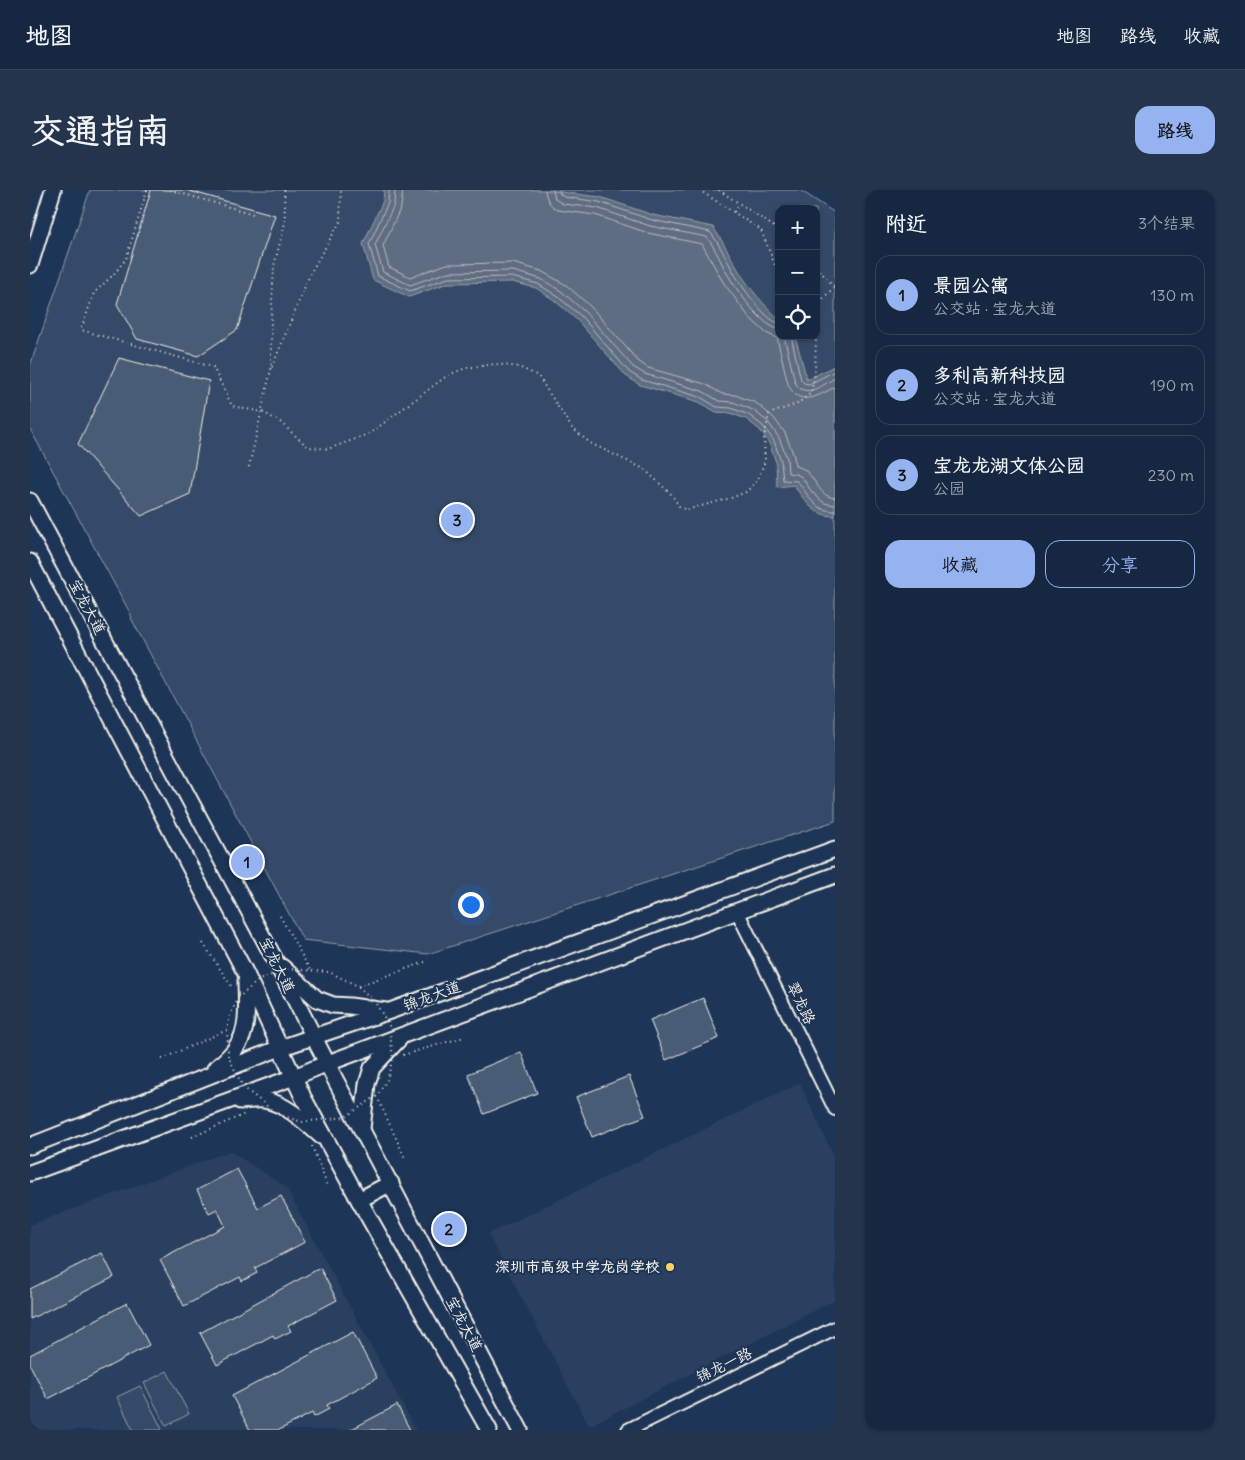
<!DOCTYPE html>
<html lang="zh">
<head>
<meta charset="utf-8">
<style>
	body { margin:0; font-family:Delius,"LXGW WenKai TC",sans-serif; background:#23344c; color:#f1f3f6 }
	.controls { position:absolute; right:15px; top:15px; display:grid; overflow:hidden; border-radius:10px; box-shadow:0 1px 4px #0004 }
	.controls button { width:45px; height:45px; display:grid; place-items:center; padding:0; border:0; border-bottom:1px solid #35445a; background:#162841; color:#f1f3f6; font:25px sans-serif }
	.you { position:absolute; left:440px; top:714px; width:18px; height:18px; margin:-12px; border:4px solid #fff; border-radius:50%; background:#1a73e8; box-shadow:0 0 0 8px #1a73e833 }
	.badge { display:grid; place-items:center; width:32px; height:32px; border-radius:50%; background:#95b2f1; color:#111; font-size:16px; font-weight:700 }
	.pin { position:absolute; translate:-50% -50%; border:2px solid #fff; box-shadow:0 1px 5px #0006 }
	.list { margin:0; padding:0; list-style:none }
	h2 { display:flex; justify-content:space-between; align-items:center; height:65px; margin:0; padding:0 20px; font-size:21px }
	h2 small { font-size:16px; font-weight:400; color:#9ea6b1 }
	.list li { display:grid; grid-template-columns:32px 1fr auto; gap:15px; align-items:center; box-sizing:border-box; height:80px; margin:0 10px 10px; padding:0 10px; border:1px solid #35445a; border-radius:15px }
	.list b { display:block; font-size:19px; white-space:nowrap }
	.list p { margin:0; font-size:16px; white-space:nowrap; color:#9ea6b1 }
	.list em { font-size:16px; font-style:normal; color:#9ea6b1 }
	.actions { display:flex; gap:10px; padding:15px 20px }
	.actions a { flex:1; padding:11px 0; border:1px solid #95b2f1; border-radius:15px; text-align:center; font-size:18px; color:#95b2f1 }
	.actions .main { background:#95b2f1; color:#111 }
	.icon { flex:none; width:28px; height:28px; fill:none; stroke:currentColor; stroke-width:2; stroke-linecap:round; stroke-linejoin:round }
	.map { position:relative; flex:none; width:805px; height:1240px; overflow:hidden; border-radius:15px }
	header { display:flex; align-items:center; gap:30px; box-sizing:border-box; height:70px; padding:0 25px; background:#162841; border-bottom:1px solid #35445a }
	header strong { font-size:24px }
	nav { display:flex; gap:28px; margin-inline-start:auto; font-size:18px }
	.intro { display:flex; align-items:center; justify-content:space-between; box-sizing:border-box; height:120px; padding:0 30px }
	h1 { margin:0; font-size:35px }
	.button { padding:12px 22px; border-radius:15px; background:#95b2f1; color:#111; font-size:18px; font-weight:700 }
	main { display:flex; gap:30px; padding:0 30px }
	aside { flex:1; background:#162841; border-radius:15px; box-shadow:0 1px 4px #0004 }
	.map>svg:first-child { display:block }
	.built { fill:#2a4060 }
	.green { fill:#354a67; stroke:#949ea8; fill-rule:evenodd }
	.water { fill:#5e6d82; stroke:#9aa2ab }
	.lines { fill:none; stroke-linecap:round; stroke-linejoin:round }
	.shore { stroke:#b8bcbf; stroke-width:1 }
	.building { fill:#485b74; stroke:#f4f1e8 }
	.minor-casing { stroke:#f4f1e8; stroke-width:16 }
	.major-casing { stroke:#f4f1e8; stroke-width:19 }
	.path { stroke:#f4f1e8; stroke-width:2; stroke-dasharray:1 4; stroke-linecap:butt }
	.minor { stroke:#1d3557; stroke-width:12 }
	.major { stroke:#1d3557; stroke-width:15 }
	.path-bridge { stroke:#f4f1e8; stroke-width:2; stroke-dasharray:1 4; stroke-linecap:butt }
	.poi-dot { fill:#ffd166; stroke:#1d3557; stroke-width:2 }
	.labels { text-anchor:middle; stroke-width:4.5; stroke-linejoin:round; paint-order:stroke }
	.street-label { font-size:15px; fill:#f4f1e8; stroke:#1d3557 }
	.poi-label { font-size:15px; font-weight:bold; fill:#f4f1e8; stroke:#1d3557; text-anchor:end }
</style>
</head>
<body>
<header>
<strong>地图</strong>
<nav><a>地图</a><a>路线</a><a>收藏</a></nav>
</header>
<div class="intro"><h1>交通指南</h1><a class="button">路线</a></div>
<main>
<div class="map">
<svg width="805" height="1240" viewBox="0 0 805 1240">
	<rect width="100%" height="100%" fill="#1d3557"/>
	<filter id="ink" filterUnits="userSpaceOnUse"><feTurbulence type="fractalNoise" baseFrequency=".02" numOctaves="2"/><feDisplacementMap in="SourceGraphic" scale="10" xChannelSelector="R" yChannelSelector="G"/><feConvolveMatrix kernelMatrix="1 2 1 2 8 2 1 2 1" color-interpolation-filters="sRGB"/></filter>
	<g filter="url(#ink)">
		<!-- built -->
		<g class="built">
			<polygon points="770,893 805,969 805,1110 559,1236 458,1044"/>
			<polygon points="200,961 256,997 386,1240 0,1240 0,1035"/>
		</g>
		<!-- green -->
		<g class="green">
			<path d="M60 0H770L805 23V631L398 764 273 750 101 428 102 427 99 421 0 239V176ZM749 19H786V146H749Z"/>
			<polygon points="137,1181 159,1224 136,1236 114,1193"/>
			<polygon points="110,1196 132,1239 130,1240 103,1240 87,1207"/>
		</g>
		<!-- water -->
		<path class="water" d="M354 0H514L570 7 623 25 683 37C693 51 700 66 709 81 720 99 734 115 749 129V146H765L777 190 804 176 805 179V326C783 326 775 311 764 295L747 297 746 272 739 253 730 240 716 229 700 223 686 222 669 212 610 195 596 186 547 130 524 110 506 98 482 92 418 93 379 107 343 90 333 54 353 11Z"/>
		<g class="lines">
			<!-- shore -->
			<g class="shore">
				<path d="M359 0 358 13 339 54 348 86 380 101 418 88 482 87 508 94 527 106 551 126 599 182 612 190 670 207 687 217 701 218 719 225 733 236 744 251 751 271 753 290 767 291C780 305 782 321 805 321"/>
				<polyline points="365,0 364,15 345,55 353,82 380,95 418,82 483,81 511,89 531,101 555,122 603,177 615,184 672,201 689,211 703,212 723,220 738,232 749,248 757,268 758,283 766,284 772,287 782,302 794,313 805,315"/>
				<path d="M373 0 371 17 353 56 359 77 380 87 417 74 483 73 511 81 536 95 560 116 608 171 618 178 675 194 692 204 705 205 726 213 743 227 755 243 764 266 765 276C769 277 773 278 776 281 787 290 789 307 805 308"/>
				<path d="M515 0C516 9 520 16 528 20L565 25 618 43 672 54 693 92 719 127 736 143 747 148 758 194C769 219 789 205 805 197"/>
				<path d="M523 0 525 9 533 14 567 18 620 36 677 47C686 59 691 73 698 85 706 99 733 138 749 139"/>
				<path d="M529 0 530 4 534 7 569 12 622 30 680 42C690 54 696 69 704 83 711 95 735 131 749 133"/>
				<path d="M754 146 765 192C774 210 793 195 805 188"/>
				<polyline points="761,146 771,190 774,193 779,194 805,181"/>
			</g>
		</g>
		<!-- building -->
		<g class="building">
			<polygon points="121,0 156,0 245,25 207,140 168,166 107,149 87,114"/>
			<polygon points="89,168 179,191 160,304 111,326 48,254"/>
			<polygon points="673,808 689,848 636,870 620,830"/>
			<polygon points="491,862 507,903 454,924 438,884"/>
			<polygon points="599,886 615,926 562,947 546,907"/>
			<polygon points="207,979 228,1018 251,1006 275,1052 225,1078 227,1083 212,1091 210,1087 154,1116 130,1070 195,1036 187,1019 179,1023 167,1000"/>
			<polygon points="72,1063 84,1087 0,1129 0,1099"/>
			<polygon points="290,1078 307,1110 258,1136 261,1141 245,1149 243,1145 187,1175 170,1143"/>
			<polygon points="97,1113 119,1155 18,1209 0,1175 0,1165"/>
			<polygon points="323,1142 347,1188 297,1215 299,1219 284,1227 282,1223 249,1240 220,1240 202,1206"/>
			<polygon points="367,1215 380,1240 320,1240"/>
		</g>
		<g class="lines">
			<defs>
				<g id="minor">
					<polyline points="707,721 805,919"/>
					<polyline points="598,1240 805,1138"/>
				</g>
				<g id="major">
					<polyline points="0,75 23,0"/>
					<polyline points="0,311 244,768 306,891 490,1240"/>
					<polyline points="0,372 216,784 273,907 329,1010 459,1240"/>
					<polyline points="252,777 287,809 303,815 320,816 356,821"/>
					<path d="M185 879C193 872 202 865 207 856 220 838 216 811 216 790"/>
					<path d="M210 911C217 911 226 909 234 910 255 913 275 932 291 946"/>
					<polyline points="332,939 337,894 342,878 370,848"/>
					<polyline points="0,956 250,858 360,821 805,659"/>
					<polyline points="0,983 264,887 298,873 805,685"/>
					<polyline points="329,1010 361,993"/>
				</g>
			</defs>
			<!-- minor casing -->
			<use href="#minor" class="minor-casing"/>
			<!-- major casing -->
			<use href="#major" class="major-casing"/>
			<!-- path -->
			<g class="path">
				<polyline points="117,0 96,69 83,85 64,103 51,140 183,177 202,216 232,222 249,231 278,257 298,259 339,244 418,185 436,178 465,174 489,177 508,186 542,238 560,253 614,279 641,304 649,316 656,320 701,308 716,302 727,291 735,271 734,249 739,224 767,214 781,203 785,184 786,146"/>
				<polyline points="140,0 223,24"/>
				<polyline points="669,0 731,40 749,85"/>
				<polyline points="689,0 749,40"/>
				<polyline points="704,22 710,14"/>
				<polyline points="786,77 805,97"/>
				<polyline points="786,116 805,96"/>
				<polyline points="242,177 281,82 310,32 311,0"/>
				<polyline points="219,277 241,179 241,129 244,76 255,33 254,0"/>
				<polyline points="250,726 280,780"/>
				<polyline points="173,753 203,799"/>
				<polyline points="328,796 395,772"/>
				<polyline points="373,865 434,847"/>
				<polyline points="132,869 197,840"/>
				<polyline points="349,911 375,968"/>
				<polyline points="162,947 215,924"/>
				<polyline points="282,956 297,995"/>
			</g>
			<!-- minor -->
			<use href="#minor" class="minor"/>
			<!-- major -->
			<use href="#major" class="major"/>
			<!-- path-bridge -->
			<polygon class="path-bridge" points="257,779 299,782 328,796 345,812 359,835 363,868 357,890 347,906 315,927 272,932 247,924 213,897 198,866 197,840 200,825 209,807 229,790"/>
		</g>
	</g>
	<!-- markers -->
	<circle class="poi-dot" cx="640" cy="1077" r="5"/>
	<g class="labels">
		<!-- street labels -->
		<g class="street-label">
			<text transform="translate(57 417) rotate(62)" y="5">宝龙大道</text>
			<text transform="translate(247 775) rotate(63)" y="5">宝龙大道</text>
			<text transform="translate(402 806) rotate(-20)" y="5">锦龙大道</text>
			<text transform="translate(771 813) rotate(64)" y="5">翠龙路</text>
			<text transform="translate(434 1134) rotate(62)" y="5">宝龙大道</text>
			<text transform="translate(694 1175) rotate(-26)" y="5">锦龙一路</text>
		</g>
		<!-- poi labels -->
		<g class="poi-label">
			<text x="630" y="1082">深圳市高级中学龙岗学校</text>
		</g>
	</g>
</svg>
<div class="controls">
<button>+</button>
<button>−</button>
<button><svg class="icon" aria-label="locate" viewBox="0 0 24 24"><circle cx="12" cy="12" r="6"/><path d="M12 2v4M12 18v4M2 12h4M18 12h4"/></svg></button>
</div>
<div class="you"></div>
<div class="pin badge" style="left:217px;top:672px">1</div>
<div class="pin badge" style="left:419px;top:1039px">2</div>
<div class="pin badge" style="left:427px;top:330px">3</div>
</div>
<aside>
<h2>附近<small>3个结果</small></h2>
<ul class="list">
<li><span class="badge">1</span><div><b>景园公寓</b><p>公交站 · 宝龙大道</p></div><em>130 m</em></li>
<li><span class="badge">2</span><div><b>多利高新科技园</b><p>公交站 · 宝龙大道</p></div><em>190 m</em></li>
<li><span class="badge">3</span><div><b>宝龙龙湖文体公园</b><p>公园</p></div><em>230 m</em></li>
</ul>
<div class="actions"><a class="main">收藏</a><a>分享</a></div>
</aside>
</main>
</body>
</html>
